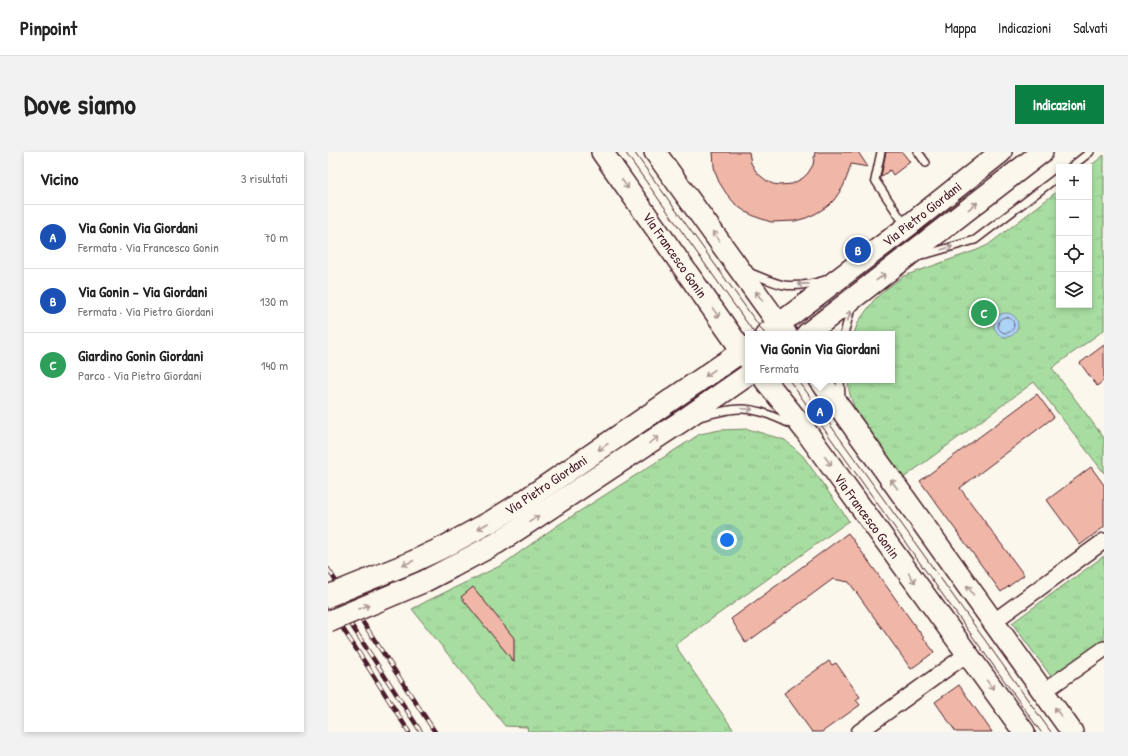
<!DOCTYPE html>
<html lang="it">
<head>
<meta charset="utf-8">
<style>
	body { margin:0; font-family:"Patrick Hand",sans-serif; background:#f2f2f2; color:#222 }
	.controls { position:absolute; right:12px; top:12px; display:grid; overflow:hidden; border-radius:0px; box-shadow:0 2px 6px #0003 }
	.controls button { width:36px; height:36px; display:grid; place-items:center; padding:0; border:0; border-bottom:1px solid #e0e0e0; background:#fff; color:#222; font:20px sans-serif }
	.you { position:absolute; left:399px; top:388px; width:14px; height:14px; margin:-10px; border:3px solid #fff; border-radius:50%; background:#1a73e8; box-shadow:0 0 0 6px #1a73e833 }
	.badge { display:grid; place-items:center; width:26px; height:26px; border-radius:50%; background:#0b8043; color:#fff; font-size:13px; font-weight:700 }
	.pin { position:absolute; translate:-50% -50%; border:2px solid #fff; box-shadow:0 1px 4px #0006 }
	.popup { position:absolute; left:417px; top:179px; width:150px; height:52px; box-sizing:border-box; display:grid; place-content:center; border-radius:0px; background:#fff; filter:drop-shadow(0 1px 3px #0005); font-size:13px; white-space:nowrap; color:#767676 }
	.popup b { font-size:15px; color:#222 }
	.popup::after { content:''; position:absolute; left:50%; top:100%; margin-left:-8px; border:8px solid transparent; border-top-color:#fff }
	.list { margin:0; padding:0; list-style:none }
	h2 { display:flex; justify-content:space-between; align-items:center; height:52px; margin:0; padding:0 16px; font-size:17px }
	h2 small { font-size:13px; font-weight:400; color:#767676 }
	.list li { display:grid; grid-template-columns:26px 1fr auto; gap:12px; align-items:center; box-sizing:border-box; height:64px; padding:0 16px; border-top:1px solid #e0e0e0 }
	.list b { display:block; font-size:15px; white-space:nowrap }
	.list p { margin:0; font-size:13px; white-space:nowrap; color:#767676 }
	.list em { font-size:13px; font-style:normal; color:#767676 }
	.icon { flex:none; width:22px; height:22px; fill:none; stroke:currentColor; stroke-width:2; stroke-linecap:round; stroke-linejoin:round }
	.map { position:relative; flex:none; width:776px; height:580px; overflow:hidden; border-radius:0px }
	header { display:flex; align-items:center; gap:24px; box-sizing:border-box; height:56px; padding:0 20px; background:#fff; border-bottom:1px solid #e0e0e0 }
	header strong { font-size:19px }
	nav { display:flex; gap:22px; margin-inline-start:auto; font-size:14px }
	.intro { display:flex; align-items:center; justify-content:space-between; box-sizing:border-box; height:96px; padding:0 24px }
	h1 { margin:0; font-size:28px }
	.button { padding:10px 18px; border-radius:0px; background:#0b8043; color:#fff; font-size:14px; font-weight:700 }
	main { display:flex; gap:24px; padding:0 24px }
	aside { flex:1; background:#fff; border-radius:0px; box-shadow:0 2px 6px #0003 }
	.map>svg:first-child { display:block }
	.grass { fill:url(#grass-tufts); stroke:#787e66 }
	.water { fill:#acd3f6; stroke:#858ba5 }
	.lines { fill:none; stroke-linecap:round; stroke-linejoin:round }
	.shore { stroke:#71677c; stroke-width:1 }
	.building { fill:#f0b7a8; stroke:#4a1f2b }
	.lane-casing { stroke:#4a1f2b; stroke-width:10 }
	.street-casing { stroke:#4a1f2b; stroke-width:18 }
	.secondary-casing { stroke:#4a1f2b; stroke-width:24 }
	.lane { stroke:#fbf7ec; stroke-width:7 }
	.street { stroke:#fbf7ec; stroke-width:15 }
	.secondary { stroke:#fbf7ec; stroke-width:21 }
	.tram { stroke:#4a1f2b; stroke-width:1 }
	.rail-casing { stroke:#4a1f2b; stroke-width:4.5 }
	.rail { stroke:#fbf7ec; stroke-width:3; stroke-dasharray:9; stroke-linecap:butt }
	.secondary-bridge-casing { stroke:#4a1f2b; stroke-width:24; stroke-linecap:butt }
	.secondary-bridge { stroke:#fbf7ec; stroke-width:21 }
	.oneway { stroke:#ab9695 }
	.labels { text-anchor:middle; stroke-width:3; stroke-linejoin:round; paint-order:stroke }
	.street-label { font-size:14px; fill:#4a1f2b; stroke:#fbf7ec }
</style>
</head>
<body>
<header>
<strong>Pinpoint</strong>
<nav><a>Mappa</a><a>Indicazioni</a><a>Salvati</a></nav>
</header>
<div class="intro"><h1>Dove siamo</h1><a class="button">Indicazioni</a></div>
<main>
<aside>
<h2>Vicino<small>3 risultati</small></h2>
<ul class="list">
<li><span class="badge" style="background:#1a4fb4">A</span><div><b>Via Gonin Via Giordani</b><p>Fermata · Via Francesco Gonin</p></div><em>70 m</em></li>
<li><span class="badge" style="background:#1a4fb4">B</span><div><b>Via Gonin - Via Giordani</b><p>Fermata · Via Pietro Giordani</p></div><em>130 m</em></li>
<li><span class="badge" style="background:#2e9e5b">C</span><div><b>Giardino Gonin Giordani</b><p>Parco · Via Pietro Giordani</p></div><em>140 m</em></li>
</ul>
</aside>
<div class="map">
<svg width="776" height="580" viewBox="0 0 776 580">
	<defs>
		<pattern id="grass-tufts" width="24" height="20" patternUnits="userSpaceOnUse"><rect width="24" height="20" fill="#a7dda0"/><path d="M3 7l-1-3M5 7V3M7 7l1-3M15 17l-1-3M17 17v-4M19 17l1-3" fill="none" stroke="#91bd8a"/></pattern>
	</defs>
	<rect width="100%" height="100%" fill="#fbf7ec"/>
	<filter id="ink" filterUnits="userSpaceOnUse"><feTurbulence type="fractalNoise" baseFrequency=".025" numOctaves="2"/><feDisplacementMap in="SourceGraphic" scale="8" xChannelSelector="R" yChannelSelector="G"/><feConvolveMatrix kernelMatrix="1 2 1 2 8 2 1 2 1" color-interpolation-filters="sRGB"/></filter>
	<g filter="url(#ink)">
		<!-- grass -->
		<g class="grass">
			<path d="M776 3V178L724 216 776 286V321L706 230 574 327C555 301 520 261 520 228H564V182H526L530 170 546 148 558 137 576 124 649 98 660 93 731 38V153H761V15Z"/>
			<polygon points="420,277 457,288 475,304 521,369 347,493 407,580 200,580 199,575 177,574 84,457 101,448 174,413 227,375 372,282 392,278"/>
			<polygon points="776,404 776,490 725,527 684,471"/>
		</g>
		<!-- water -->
		<circle class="water" cx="678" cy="173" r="12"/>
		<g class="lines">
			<!-- shore -->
			<circle class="shore" cx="678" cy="173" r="8"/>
		</g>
		<!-- building -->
		<g class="building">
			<polygon points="385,0 421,0 423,11 429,21 439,29 445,32 452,33 464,32 475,26 480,21 485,13 487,0 530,0 540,15 523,12 520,22 515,35 506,48 500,54 487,62 478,66 467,69 443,70 428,65 418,60 408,53 398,41 391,30 387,20 386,14"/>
			<polygon points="558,0 574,0 582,10 565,23 562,18 553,25"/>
			<polygon points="776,193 776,228 769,234 752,211"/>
			<polygon points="709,242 726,265 632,336 696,423 673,440 592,329"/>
			<polygon points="763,315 776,333 776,375 752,393 719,348"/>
			<polygon points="520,381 606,500 583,517 521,430 505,427 418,491 403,467"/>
			<polygon points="145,435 186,486 186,510 133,445"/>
			<polygon points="501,509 504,513 508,511 532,545 528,548 532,553 494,580 484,580 456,541"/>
			<polygon points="631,533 664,580 628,580 607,550"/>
		</g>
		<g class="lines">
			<defs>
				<g id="lane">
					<polyline points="553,0 547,28 571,64 578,73"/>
					<polyline points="590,0 598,11"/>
					<polyline points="743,15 762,0"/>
					<polyline points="589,103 599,102 647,88 731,24"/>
					<path d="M420 120C431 124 445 131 456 133 470 135 484 132 497 128"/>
					<polyline points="516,182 524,153"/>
					<polyline points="512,228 513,246"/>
					<path d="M371 265C383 262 400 257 411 257 431 256 448 266 465 273"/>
				</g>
				<g id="street">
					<polyline points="665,470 776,389"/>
					<polyline points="715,540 776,497"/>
					<polyline points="531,580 639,502"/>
				</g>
				<g id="secondary">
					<polyline points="274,0 420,207"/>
					<polyline points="327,0 458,182"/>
					<polyline points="438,182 580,74 673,0"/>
					<polyline points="479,182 714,0"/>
					<polyline points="437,228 477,278 696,580"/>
					<polyline points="492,228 744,580"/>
					<polyline points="116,395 164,369 193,351 420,195"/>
					<polyline points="124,415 169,391 201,370 354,269 420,223"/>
				</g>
			</defs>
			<!-- lane casing -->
			<use href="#lane" class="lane-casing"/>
			<!-- street casing -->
			<use href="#street" class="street-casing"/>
			<!-- secondary casing -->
			<use href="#secondary" class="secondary-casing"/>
			<!-- lane -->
			<use href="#lane" class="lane"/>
			<!-- street -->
			<use href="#street" class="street"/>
			<!-- secondary -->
			<use href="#secondary" class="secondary"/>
			<!-- tram -->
			<g class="tram">
				<polyline points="297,0 427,182"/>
				<polyline points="306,0 437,182"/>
				<polyline points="461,228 713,580"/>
				<polyline points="470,228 723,580"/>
			</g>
			<defs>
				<g id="rail">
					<polyline points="0,417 107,580"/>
					<polyline points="0,437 93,580"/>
					<polyline points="0,454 40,515 81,580"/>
				</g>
			</defs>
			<!-- rail casing -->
			<use href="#rail" class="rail-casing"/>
			<!-- rail -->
			<use href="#rail" class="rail"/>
			<defs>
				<g id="secondary-bridge">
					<polyline points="0,444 84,410 116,395"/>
					<polyline points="0,470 95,430 124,415"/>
				</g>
			</defs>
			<!-- secondary-bridge casing -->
			<use href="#secondary-bridge" class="secondary-bridge-casing"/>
			<!-- secondary-bridge -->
			<use href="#secondary-bridge" class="secondary-bridge"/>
		</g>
		<!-- one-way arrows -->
		<defs><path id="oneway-shaft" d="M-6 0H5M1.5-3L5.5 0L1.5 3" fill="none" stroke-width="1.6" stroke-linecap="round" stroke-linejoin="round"/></defs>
		<g class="oneway">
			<use href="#oneway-shaft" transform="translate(297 32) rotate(55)"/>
			<use href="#oneway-shaft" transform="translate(645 54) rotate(-38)"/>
			<use href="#oneway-shaft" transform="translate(388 84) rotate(-126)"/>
			<use href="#oneway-shaft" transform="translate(619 96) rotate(-17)"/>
			<use href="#oneway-shaft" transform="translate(553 125) rotate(-37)"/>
			<use href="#oneway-shaft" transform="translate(475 132) rotate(179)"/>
			<use href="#oneway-shaft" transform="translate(431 144) rotate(-126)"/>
			<use href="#oneway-shaft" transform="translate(388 161) rotate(55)"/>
			<use href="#oneway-shaft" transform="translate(521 164) rotate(-75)"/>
			<use href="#oneway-shaft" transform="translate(382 221) rotate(145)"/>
			<use href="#oneway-shaft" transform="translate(419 257) rotate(5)"/>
			<use href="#oneway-shaft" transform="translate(326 288) rotate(-34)"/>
			<use href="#oneway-shaft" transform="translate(275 295) rotate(146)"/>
			<use href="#oneway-shaft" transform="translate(500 309) rotate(54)"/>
			<use href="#oneway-shaft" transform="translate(566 332) rotate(-126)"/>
			<use href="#oneway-shaft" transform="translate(206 367) rotate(-34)"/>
			<use href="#oneway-shaft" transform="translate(155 374) rotate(150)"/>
			<use href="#oneway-shaft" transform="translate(80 411) rotate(157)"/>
			<use href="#oneway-shaft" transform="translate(584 426) rotate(54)"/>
			<use href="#oneway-shaft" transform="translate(642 438) rotate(-126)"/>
			<use href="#oneway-shaft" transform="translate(36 455) rotate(-23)"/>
			<use href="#oneway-shaft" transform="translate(662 533) rotate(54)"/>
			<use href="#oneway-shaft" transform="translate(730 560) rotate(-126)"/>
		</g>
	</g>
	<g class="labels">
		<!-- street labels -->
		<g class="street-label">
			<text transform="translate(594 62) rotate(-38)" y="5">Via Pietro Giordani</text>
			<text transform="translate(347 103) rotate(55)" y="5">Via Francesco Gonin</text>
			<text transform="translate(218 333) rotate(-34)" y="5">Via Pietro Giordani</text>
			<text transform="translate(539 364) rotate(54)" y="5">Via Francesco Gonin</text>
		</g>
	</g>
</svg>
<div class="controls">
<button>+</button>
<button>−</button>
<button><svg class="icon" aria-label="locate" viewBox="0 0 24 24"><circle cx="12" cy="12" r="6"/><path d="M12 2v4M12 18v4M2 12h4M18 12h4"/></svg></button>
<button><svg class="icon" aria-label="layers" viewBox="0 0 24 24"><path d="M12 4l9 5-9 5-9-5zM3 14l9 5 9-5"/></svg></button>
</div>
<div class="you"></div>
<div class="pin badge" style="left:492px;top:259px;background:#1a4fb4">A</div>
<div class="popup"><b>Via Gonin Via Giordani</b>Fermata</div>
<div class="pin badge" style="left:530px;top:98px;background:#1a4fb4">B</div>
<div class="pin badge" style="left:656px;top:161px;background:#2e9e5b">C</div>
</div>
</main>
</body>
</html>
